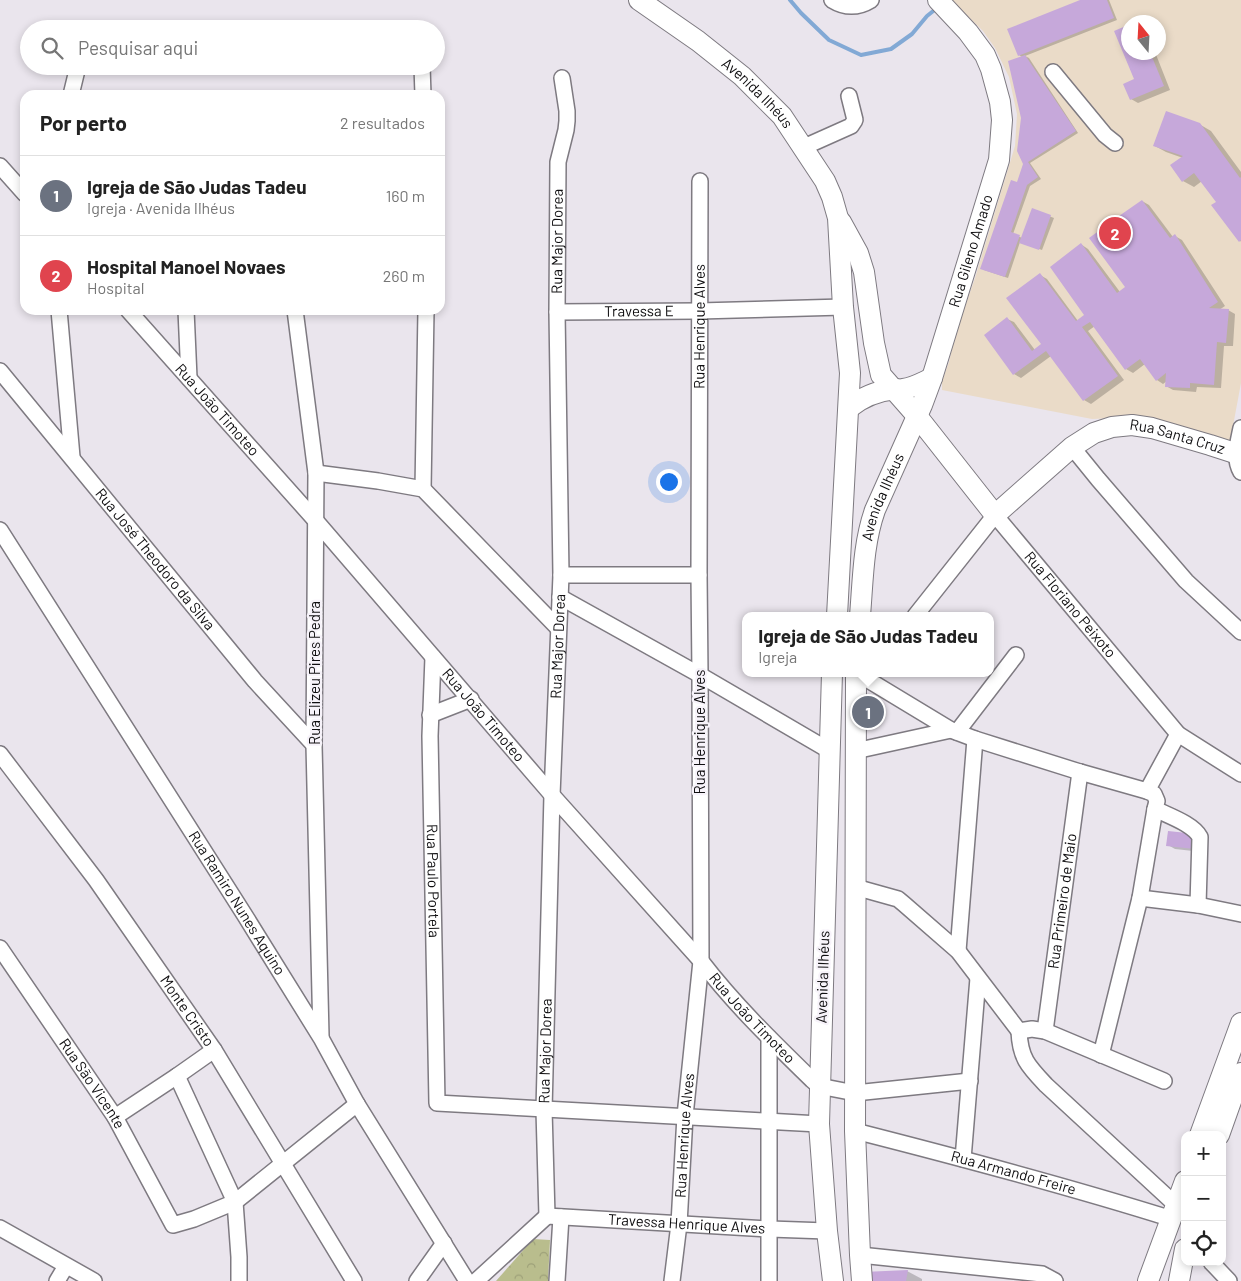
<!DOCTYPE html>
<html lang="pt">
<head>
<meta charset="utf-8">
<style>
	body { margin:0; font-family:Barlow,sans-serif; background:#f2f2f2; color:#222 }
	.controls { position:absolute; right:15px; bottom:15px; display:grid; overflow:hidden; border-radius:10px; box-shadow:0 2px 8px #0003 }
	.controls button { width:45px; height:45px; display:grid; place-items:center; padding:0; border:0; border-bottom:1px solid #e0e0e0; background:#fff; color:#222; font:25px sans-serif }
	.compass { position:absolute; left:1121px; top:15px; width:45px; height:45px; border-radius:50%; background:#fff; box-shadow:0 2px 8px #0003; rotate:342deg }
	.you { position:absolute; left:668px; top:481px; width:18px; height:18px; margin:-12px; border:4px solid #fff; border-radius:50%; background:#1a73e8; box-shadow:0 0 0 8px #1a73e833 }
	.badge { display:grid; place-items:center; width:32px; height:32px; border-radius:50%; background:#0f766e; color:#fff; font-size:16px; font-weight:700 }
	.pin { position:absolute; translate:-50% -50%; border:2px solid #fff; box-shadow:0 1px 5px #0006 }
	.popup { position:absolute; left:742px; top:612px; width:252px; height:65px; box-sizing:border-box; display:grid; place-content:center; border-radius:10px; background:#fff; filter:drop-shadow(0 1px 4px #0005); font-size:16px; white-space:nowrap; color:#767676 }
	.popup b { font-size:19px; color:#222 }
	.popup::after { content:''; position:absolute; left:50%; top:100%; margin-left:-10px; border:10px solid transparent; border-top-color:#fff }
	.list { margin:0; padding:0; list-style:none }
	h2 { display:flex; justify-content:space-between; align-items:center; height:65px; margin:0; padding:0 20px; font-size:21px }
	h2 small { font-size:16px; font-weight:400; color:#767676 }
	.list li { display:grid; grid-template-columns:32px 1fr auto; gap:15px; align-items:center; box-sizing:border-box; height:80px; padding:0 20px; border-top:1px solid #e0e0e0 }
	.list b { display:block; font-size:19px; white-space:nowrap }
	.list p { margin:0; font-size:16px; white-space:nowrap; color:#767676 }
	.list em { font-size:16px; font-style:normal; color:#767676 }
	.icon { flex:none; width:28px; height:28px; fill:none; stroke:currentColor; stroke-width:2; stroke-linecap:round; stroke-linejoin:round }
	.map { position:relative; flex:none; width:1241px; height:1281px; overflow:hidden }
	.search { position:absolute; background:#fff; box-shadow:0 2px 8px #0003; left:20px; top:20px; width:425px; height:55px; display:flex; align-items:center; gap:12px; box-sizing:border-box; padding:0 18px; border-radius:28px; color:#767676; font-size:19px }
	.panel { position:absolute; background:#fff; box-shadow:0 2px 8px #0003; left:20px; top:90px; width:425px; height:225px; border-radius:15px }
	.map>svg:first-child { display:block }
	.medical { fill:#eadbc8; fill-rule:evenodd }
	.park { fill:url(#park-crowns) }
	.shadow { fill:#0003 }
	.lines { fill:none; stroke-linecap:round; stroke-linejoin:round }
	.stream { stroke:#82a9d5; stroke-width:4 }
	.building { fill:#c6a8da }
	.minor-casing { stroke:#7e7a81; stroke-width:18 }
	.major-casing { stroke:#7e7a81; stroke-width:22 }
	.minor { stroke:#fff; stroke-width:15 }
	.major { stroke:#fff; stroke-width:20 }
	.labels { text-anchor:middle; stroke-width:4.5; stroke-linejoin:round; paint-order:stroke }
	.street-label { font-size:15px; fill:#0f0e10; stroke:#f7f3fa }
</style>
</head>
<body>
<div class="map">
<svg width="1241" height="1281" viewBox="0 0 1241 1281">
	<defs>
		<pattern id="park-crowns" width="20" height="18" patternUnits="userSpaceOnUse" patternTransform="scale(1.25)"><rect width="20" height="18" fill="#b9bd8d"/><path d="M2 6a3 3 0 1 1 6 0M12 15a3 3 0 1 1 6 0" fill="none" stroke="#9ea179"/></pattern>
	</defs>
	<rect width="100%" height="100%" fill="#eae5ed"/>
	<!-- medical -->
	<path class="medical" d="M951 0H1241V383L1230 442 1137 417 1092 419 942 390V381L949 362 955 335 975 278 1015 146 1017 114 1009 77 995 48 983 31ZM1128 22H1158V52H1128Z"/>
	<!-- park -->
	<polygon class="park" points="533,1239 550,1240 548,1281 496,1281"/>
	<!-- shadow -->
	<g class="shadow">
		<polygon points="1083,0 1109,0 1117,20 1025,56 1029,58 1078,133 1030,163 1041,179 1030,186 1013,234 1022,238 1033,210 1054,218 1042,250 1020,242 1008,278 984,270 1025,164 1023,117 1022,57 1019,55"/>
		<polygon points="1128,26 1128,52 1155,52 1170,90 1138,103 1131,99 1136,80 1116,32"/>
		<polygon points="1199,124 1211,131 1241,172 1241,242 1218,202 1202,181 1194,187 1183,181 1183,158 1166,152 1155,146"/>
		<polygon points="1142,201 1149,205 1173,237 1175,236 1182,240 1225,306 1219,310 1228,310 1235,314 1233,346 1224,346 1221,388 1197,387 1196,392 1173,390 1166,386 1167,381 1163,384 1157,380 1145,364 1133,373 1126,369 1095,326 1088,331 1124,380 1091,404 1084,400 1051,356 1021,378 1014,374 1007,319 1014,322 1035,350 1043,345 1040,275 1047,279 1078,321 1086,315 1082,245 1088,249 1120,292 1126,287 1110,228 1123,219"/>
		<polygon points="1170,832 1202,852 1175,849 1168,845"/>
		<polygon points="907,1271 922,1279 922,1281 861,1281"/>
	</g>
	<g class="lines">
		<!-- stream -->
		<polyline class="stream" points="790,0 801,13 829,40 861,55 891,49 912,34 927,16 937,8"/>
	</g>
	<!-- building -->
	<g class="building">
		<polygon points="1080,0 1107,0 1114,18 1018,56 1007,29"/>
		<polygon points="1128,25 1128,52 1150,52 1164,86 1130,100 1123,84 1134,79 1114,31"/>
		<polygon points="1025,55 1076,131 1028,162 1038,177 1027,185 1011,232 1020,235 1005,277 980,269 1011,180 1017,182 1023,164 1017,151 1021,118 1008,61"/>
		<polygon points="1166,111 1200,123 1240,178 1241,177 1241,240 1239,242 1211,205 1216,202 1194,173 1182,182 1170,165 1183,156 1153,146"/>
		<polygon points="1142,200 1170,238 1175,234 1218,302 1209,308 1229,309 1226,343 1217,342 1214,385 1190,383 1190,388 1165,387 1166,373 1156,381 1140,359 1125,370 1090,322 1082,327 1118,376 1083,401 1046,351 1013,375 984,335 1007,317 1032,351 1041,344 1006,298 1040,273 1076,321 1084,315 1050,267 1081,243 1117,293 1125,287 1089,238 1107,225 1109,227 1121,219 1119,216"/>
		<polygon points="1032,208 1051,215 1039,250 1019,243"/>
		<polygon points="1168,831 1197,834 1195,849 1166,846"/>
		<polygon points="908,1270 906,1281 859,1281 863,1272"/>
	</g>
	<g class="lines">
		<defs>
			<g id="minor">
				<path d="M832 0C845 8 858 8 871 0"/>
				<polyline points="422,66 423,95"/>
				<polyline points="1053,72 1105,135 1115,143"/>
				<polyline points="71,95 78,66"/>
				<polyline points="804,147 851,126 855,120 849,96"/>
				<polyline points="0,166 25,194"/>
				<polyline points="59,310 72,457"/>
				<path id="s1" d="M128 310 316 521 552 795 701 961C734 1004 773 1042 812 1080L819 1086 855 1093 970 1081"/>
				<polyline points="186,310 189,378"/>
				<polyline points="295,310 316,473 314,745 321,1036"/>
				<path id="s2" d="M557 312 699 311 843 307"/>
				<path id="s3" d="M0 371 255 681 314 745"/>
				<path d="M1241 428C1238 443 1233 458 1241 472"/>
				<polyline points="1072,447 1098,479 1186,581 1241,632"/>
				<polyline points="316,473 378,481 423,489 558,628"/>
				<polyline points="423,489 426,310"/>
				<path id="s4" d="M0 530 244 914 321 1038 357 1104 467 1281"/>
				<polyline points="561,575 699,575"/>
				<polyline points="560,597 700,675 830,751"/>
				<path id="s5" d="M915 616 995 515 1178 734 1241 774"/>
				<path id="s6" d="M433 657 430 736 437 1103 819 1124"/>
				<path d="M865 678 951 730 975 739 1080 772 1147 791 1154 794 1157 801 1155 809C1169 816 1193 824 1200 837L1198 905"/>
				<polyline points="430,715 471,699"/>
				<polyline points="957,732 1016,655"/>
				<polyline points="855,751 951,730"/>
				<path id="s7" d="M0 754 96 880 214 1050 354 1281"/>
				<polyline points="1147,791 1178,734"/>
				<polyline points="855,887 898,899 904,904 958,951 1019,1031"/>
				<polyline points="1140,898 1198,905 1241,914"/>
				<path id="s8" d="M0 948 115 1117 173 1225 194 1219 235 1202 357 1104"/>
				<polyline points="958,951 975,739"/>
				<path d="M1019 1031C1020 1058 1028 1066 1046 1085L1177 1206"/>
				<polyline points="1019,1031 1032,1029 1045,1031 1164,1081"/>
				<path id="s9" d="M1045 1031 1080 772"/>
				<polyline points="769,1038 769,1281"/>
				<polyline points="1101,1055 1140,898 1155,809"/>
				<polyline points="177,1076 235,1202 239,1257 239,1281"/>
				<polyline points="115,1117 177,1076 214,1050"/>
				<path id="s10" d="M855 1131C961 1158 1067 1186 1172 1219"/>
				<polyline points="963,1159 978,978"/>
				<path id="s11" d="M547 1216 544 1110 552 795 561 575 557 312 558 162 566 130 567 121V111L562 78"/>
				<path id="s12" d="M547 1216 770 1229 827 1231"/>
				<polyline points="0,1228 94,1281"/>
				<polyline points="860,1255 1042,1274 1055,1281"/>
				<polyline points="1211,1262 1229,1281"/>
				<polyline points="57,1281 66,1266"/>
				<polyline points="417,1281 444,1243"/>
				<polyline points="476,1281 547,1216"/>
				<polyline points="557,1281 561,1217"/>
				<path id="s13" d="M672 1281 679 1224 685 1116 701 961 700 675 699 575 700 181"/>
			</g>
			<g id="major">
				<path id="s14" d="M639 0 698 41 742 76 782 116 825 181 832 197 838 218 843 307 850 373 837 616"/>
				<path id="s15" d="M841 222 858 253 864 272 874 343 881 375 917 416 995 515 1072 447 1094 433 1112 427 1132 425 1152 428 1210 445 1241 455"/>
				<path d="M849 408C863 396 877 391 895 389 898 389 900 390 903 389 913 388 923 382 932 378"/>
				<path id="s16" d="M860 616C863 580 863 544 875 510L922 405 932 378 999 160 1002 120 1000 102 991 69 985 55 968 32 938 0"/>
				<polyline points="832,673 819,1124 827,1231 833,1281"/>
				<polyline points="856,673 855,1131 860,1255 862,1281"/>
				<polyline points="1200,1135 1241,1023"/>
				<polyline points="1219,1135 1241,1073"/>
				<polyline points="1148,1281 1185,1181"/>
				<polyline points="1179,1281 1185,1249"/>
			</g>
		</defs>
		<!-- minor casing -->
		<use href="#minor" class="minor-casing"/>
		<!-- major casing -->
		<use href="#major" class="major-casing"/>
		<!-- minor -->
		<use href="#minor" class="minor"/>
		<!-- major -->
		<use href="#major" class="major"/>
	</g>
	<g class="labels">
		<!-- street labels -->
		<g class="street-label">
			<text dy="5" stroke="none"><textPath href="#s14" startOffset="151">Avenida Ilhéus</textPath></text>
			<text dy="5" stroke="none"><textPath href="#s11" startOffset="975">Rua Major Dorea</textPath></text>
			<text dy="5" stroke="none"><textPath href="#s16" startOffset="384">Rua Gileno Amado</textPath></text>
			<text dy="5" stroke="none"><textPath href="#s2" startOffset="82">Travessa E</textPath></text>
			<text dy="5" stroke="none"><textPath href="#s13" startOffset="956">Rua Henrique Alves</textPath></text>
			<text dy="5" stroke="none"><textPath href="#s1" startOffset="134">Rua João Timoteo</textPath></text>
			<text dy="5" stroke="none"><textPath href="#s15" startOffset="555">Rua Santa Cruz</textPath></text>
			<text dy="5" stroke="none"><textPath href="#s16" startOffset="122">Avenida Ilhéus</textPath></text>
			<text dy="5" stroke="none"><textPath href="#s3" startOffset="244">Rua José Theodoro da Silva</textPath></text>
			<text dy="5" stroke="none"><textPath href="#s5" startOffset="246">Rua Floriano Peixoto</textPath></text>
			<text dy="5" stroke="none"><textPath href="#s11" startOffset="570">Rua Major Dorea</textPath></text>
			<text transform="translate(315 673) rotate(-90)" y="5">Rua Elizeu Pires Pedra</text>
			<text dy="5" stroke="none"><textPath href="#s1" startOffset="539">Rua João Timoteo</textPath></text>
			<text transform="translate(700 732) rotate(-90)" y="5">Rua Henrique Alves</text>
			<text dy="5" stroke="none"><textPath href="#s6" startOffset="224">Rua Paulo Portela</textPath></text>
			<text dy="5" stroke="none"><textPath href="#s9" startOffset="131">Rua Primeiro de Maio</textPath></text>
			<text dy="5" stroke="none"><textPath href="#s4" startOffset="442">Rua Ramiro Nunes Aquino</textPath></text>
			<text transform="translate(823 977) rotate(-88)" y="5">Avenida Ilhéus</text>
			<text dy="5" stroke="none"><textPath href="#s7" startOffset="318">Monte Cristo</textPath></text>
			<text dy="5" stroke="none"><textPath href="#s1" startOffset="944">Rua João Timoteo</textPath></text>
			<text dy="5" stroke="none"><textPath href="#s11" startOffset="165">Rua Major Dorea</textPath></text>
			<text dy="5" stroke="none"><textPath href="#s8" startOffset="164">Rua São Vicente</textPath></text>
			<text dy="5" stroke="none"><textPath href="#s13" startOffset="146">Rua Henrique Alves</textPath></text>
			<text dy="5" stroke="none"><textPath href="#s10" startOffset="164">Rua Armando Freire</textPath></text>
			<text dy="5" stroke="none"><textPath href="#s12" startOffset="140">Travessa Henrique Alves</textPath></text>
		</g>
	</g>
</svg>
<div class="controls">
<button>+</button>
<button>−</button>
<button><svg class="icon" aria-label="locate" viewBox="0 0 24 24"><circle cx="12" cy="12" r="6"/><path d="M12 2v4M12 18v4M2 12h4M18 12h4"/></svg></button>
</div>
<svg class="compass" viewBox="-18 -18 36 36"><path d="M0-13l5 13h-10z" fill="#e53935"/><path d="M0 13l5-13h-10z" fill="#767676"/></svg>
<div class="you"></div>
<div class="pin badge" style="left:868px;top:712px;background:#6b7280">1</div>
<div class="popup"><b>Igreja de São Judas Tadeu</b>Igreja</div>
<div class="pin badge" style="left:1115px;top:233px;background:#e0444e">2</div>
<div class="search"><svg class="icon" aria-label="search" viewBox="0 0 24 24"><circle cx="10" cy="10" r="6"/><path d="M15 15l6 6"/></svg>Pesquisar aqui</div>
<section class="panel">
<h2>Por perto<small>2 resultados</small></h2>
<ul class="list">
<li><span class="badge" style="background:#6b7280">1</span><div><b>Igreja de São Judas Tadeu</b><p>Igreja · Avenida Ilhéus</p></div><em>160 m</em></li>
<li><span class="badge" style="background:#e0444e">2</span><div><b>Hospital Manoel Novaes</b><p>Hospital</p></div><em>260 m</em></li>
</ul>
</section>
</div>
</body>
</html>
